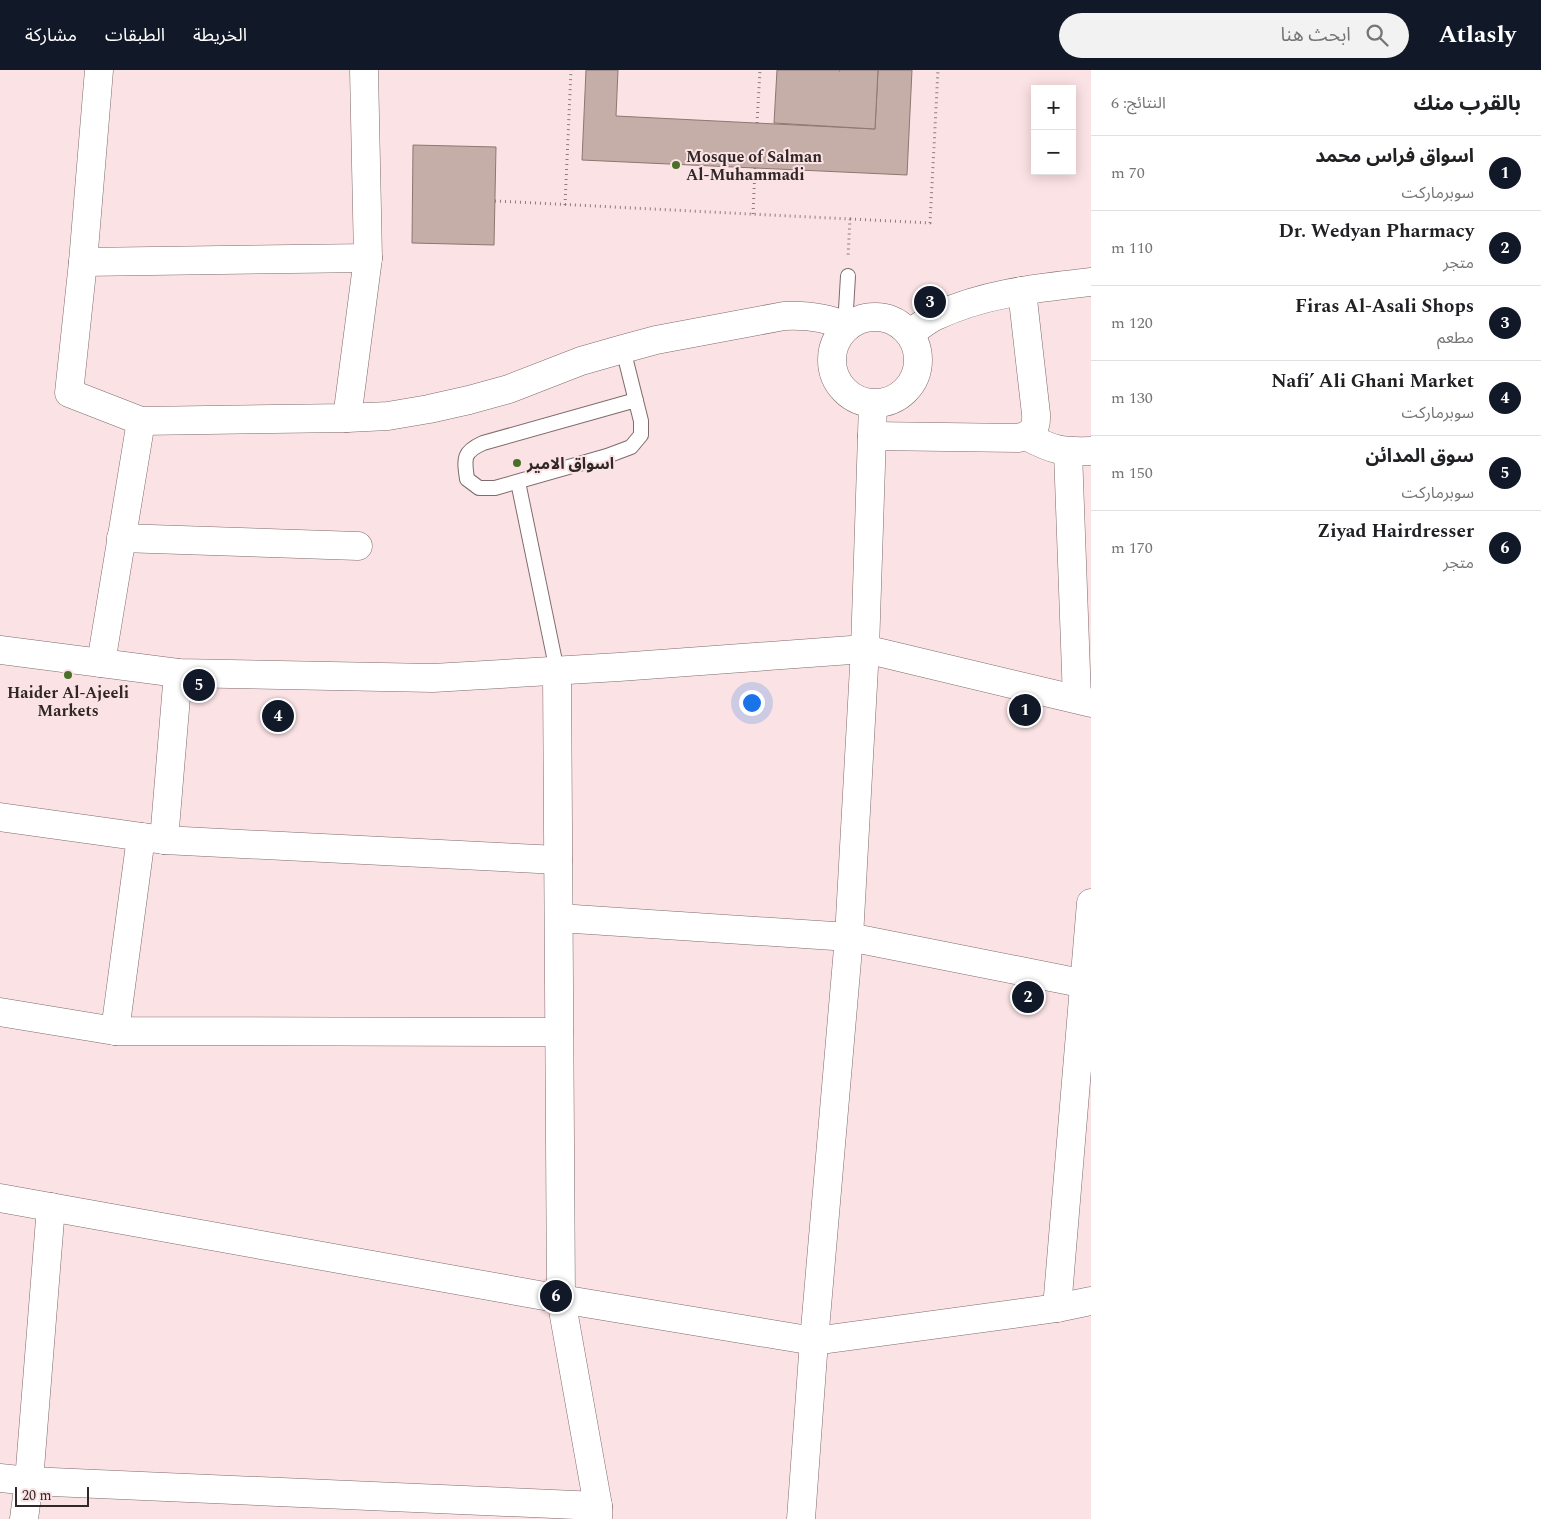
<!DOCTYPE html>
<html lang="ar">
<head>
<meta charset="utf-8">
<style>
	body { margin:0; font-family:Spectral,"Noto Sans Arabic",serif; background:#f2f2f2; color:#202124; direction:rtl }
	.controls { position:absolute; right:15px; top:15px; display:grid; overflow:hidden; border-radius:0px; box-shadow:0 2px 12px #0003 }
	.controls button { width:45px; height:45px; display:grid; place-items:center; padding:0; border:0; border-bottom:1px solid #e0e0e0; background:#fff; color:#202124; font:25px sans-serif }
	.scale { position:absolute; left:15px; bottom:12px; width:74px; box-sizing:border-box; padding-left:5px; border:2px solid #302727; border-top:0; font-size:14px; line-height:18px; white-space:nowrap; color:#302727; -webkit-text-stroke:4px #fbe2e4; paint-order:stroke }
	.you { position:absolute; left:751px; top:632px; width:18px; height:18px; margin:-12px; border:4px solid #fff; border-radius:50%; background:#1a73e8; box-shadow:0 0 0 8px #1a73e833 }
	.badge { display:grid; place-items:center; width:32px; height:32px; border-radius:50%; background:#111827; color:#fff; font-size:16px; font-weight:700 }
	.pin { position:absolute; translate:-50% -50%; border:2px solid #fff; box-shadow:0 1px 5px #0006 }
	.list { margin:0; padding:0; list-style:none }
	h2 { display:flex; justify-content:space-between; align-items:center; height:65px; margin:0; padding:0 20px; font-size:21px }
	h2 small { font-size:16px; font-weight:400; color:#757577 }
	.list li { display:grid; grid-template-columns:32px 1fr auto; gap:15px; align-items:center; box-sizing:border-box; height:75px; padding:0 20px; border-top:1px solid #e0e0e0 }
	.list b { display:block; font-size:19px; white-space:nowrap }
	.list p { margin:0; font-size:16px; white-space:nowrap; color:#757577 }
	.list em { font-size:16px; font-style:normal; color:#757577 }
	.icon { flex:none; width:28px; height:28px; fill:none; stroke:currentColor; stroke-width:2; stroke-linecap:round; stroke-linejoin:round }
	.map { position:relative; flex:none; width:1091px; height:1449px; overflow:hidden; direction:ltr }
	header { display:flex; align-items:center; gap:30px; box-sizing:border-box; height:70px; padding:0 25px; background:#111827; color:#fff }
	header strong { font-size:24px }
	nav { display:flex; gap:28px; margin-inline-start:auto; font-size:18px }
	.search { width:350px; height:45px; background:#f2f2f2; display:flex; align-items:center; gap:12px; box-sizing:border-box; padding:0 18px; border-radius:28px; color:#757577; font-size:19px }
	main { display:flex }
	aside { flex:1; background:#fff }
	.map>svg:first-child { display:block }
	.building { fill:#c5aea8; stroke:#8c7772 }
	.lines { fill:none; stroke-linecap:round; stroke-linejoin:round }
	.lane-casing { stroke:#7f6a6c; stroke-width:16 }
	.street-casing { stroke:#7f6a6c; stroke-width:29 }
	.path { stroke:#8c7b7c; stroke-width:3; stroke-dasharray:1 4; stroke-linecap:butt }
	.lane { stroke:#fff; stroke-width:14 }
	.street { stroke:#fff; stroke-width:28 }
	.poi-dot { fill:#4a6f28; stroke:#fbe2e4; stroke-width:2 }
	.labels { text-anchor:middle; stroke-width:4; stroke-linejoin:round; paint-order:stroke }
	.poi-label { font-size:16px; font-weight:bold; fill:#302727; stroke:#fbe2e4; text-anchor:start }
</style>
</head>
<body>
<header>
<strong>Atlasly</strong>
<div class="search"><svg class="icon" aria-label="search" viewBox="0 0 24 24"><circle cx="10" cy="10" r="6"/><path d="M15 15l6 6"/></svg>ابحث هنا</div>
<nav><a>الخريطة</a><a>الطبقات</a><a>مشاركة</a></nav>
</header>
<main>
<aside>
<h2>بالقرب منك<small>النتائج: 6</small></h2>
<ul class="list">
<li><span class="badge">1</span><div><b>اسواق فراس محمد</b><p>سوبرماركت</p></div><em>70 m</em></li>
<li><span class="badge">2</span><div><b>Dr. Wedyan Pharmacy</b><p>متجر</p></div><em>110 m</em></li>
<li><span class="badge">3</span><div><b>Firas Al-Asali Shops</b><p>مطعم</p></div><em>120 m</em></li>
<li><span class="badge">4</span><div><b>Nafi’ Ali Ghani Market</b><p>سوبرماركت</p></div><em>130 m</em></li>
<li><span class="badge">5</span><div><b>سوق المدائن</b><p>سوبرماركت</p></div><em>150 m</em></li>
<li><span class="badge">6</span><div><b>Ziyad Hairdresser</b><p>متجر</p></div><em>170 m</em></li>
</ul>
</aside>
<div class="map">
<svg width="1091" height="1449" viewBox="0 0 1091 1449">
	<rect width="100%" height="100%" fill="#fbe2e4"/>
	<!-- building -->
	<g class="building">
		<polygon points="586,0 618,0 616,46 875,59 878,0 912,0 907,105 582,90"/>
		<polygon points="777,0 878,0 875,59 774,53"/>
		<polygon points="413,75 496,77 494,175 412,173"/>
	</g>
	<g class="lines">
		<defs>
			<g id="lane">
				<polyline points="845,256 848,206"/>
				<path d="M623 279 641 351V365L631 377 607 386 495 418H479L467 409C464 388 463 382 483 373L636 330"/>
				<polyline points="518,412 557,601"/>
			</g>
			<g id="street">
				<path d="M99 0 83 192 69 323 141 351 347 348 388 346 429 339 469 330 509 319 581 291 623 279 656 270 784 246C805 245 826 247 845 256"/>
				<polyline points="83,192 368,188"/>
				<circle cx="875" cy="290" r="43"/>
				<path d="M910 263C918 258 927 250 936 246 985 223 1038 218 1091 212"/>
				<polyline points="347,348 368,188 364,0"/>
				<path d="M872 366 1018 368C1032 365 1037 358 1036 344L1022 221"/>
				<path d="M1026 366C1053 380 1060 382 1091 381"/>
				<polyline points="1068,382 1077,629"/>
				<polyline points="121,468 358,476"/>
				<polyline points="0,580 178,603 433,608 619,597 865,579 1091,633"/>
				<polyline points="101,593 141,351"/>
				<polyline points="557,601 561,1229 598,1436 598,1449"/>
				<polyline points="0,747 164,770 558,790"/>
				<polyline points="164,770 178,603"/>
				<polyline points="559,848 849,867 1091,915"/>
				<polyline points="0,942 115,961 559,962"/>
				<polyline points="115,961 141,767"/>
				<polyline points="0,1128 561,1229 814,1271 1057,1238 1091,1231"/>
				<polyline points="1057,1238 1091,833"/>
				<polyline points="0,1408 29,1411 598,1436"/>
				<polyline points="24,1449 29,1411 51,1137"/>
				<polyline points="801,1449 814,1271 849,867 865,579 873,334"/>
			</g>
		</defs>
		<!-- lane casing -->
		<use href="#lane" class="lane-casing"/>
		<!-- street casing -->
		<use href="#street" class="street-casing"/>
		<!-- path -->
		<g class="path">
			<polyline points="839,0 840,0"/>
			<polyline points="757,53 760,0"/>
			<polyline points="495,131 850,149 848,187"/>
			<polyline points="565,135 571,0"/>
			<polyline points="753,144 755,98"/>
			<polyline points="850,149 930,153 938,0"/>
		</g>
		<!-- lane -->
		<use href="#lane" class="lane"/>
		<!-- street -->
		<use href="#street" class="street"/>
	</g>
	<!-- markers -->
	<g class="poi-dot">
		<circle cx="676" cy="95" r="5"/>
		<circle cx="517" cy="393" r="5"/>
		<circle cx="68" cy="605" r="5"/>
	</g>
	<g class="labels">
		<!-- poi labels -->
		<g class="poi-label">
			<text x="686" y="92">Mosque of Salman<tspan x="686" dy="18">Al-Muhammadi</tspan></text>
			<text x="527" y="399">اسواق الامير</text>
			<text x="68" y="628" text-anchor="middle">Haider Al-Ajeeli<tspan x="68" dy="18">Markets</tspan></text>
		</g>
	</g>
</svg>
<div class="controls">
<button>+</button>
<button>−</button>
</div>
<div class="scale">20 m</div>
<div class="you"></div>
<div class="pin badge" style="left:1025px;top:640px">1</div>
<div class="pin badge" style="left:1028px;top:927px">2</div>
<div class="pin badge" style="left:930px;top:232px">3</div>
<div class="pin badge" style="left:278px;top:646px">4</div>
<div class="pin badge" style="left:199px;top:615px">5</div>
<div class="pin badge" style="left:556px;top:1226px">6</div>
</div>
</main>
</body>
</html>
